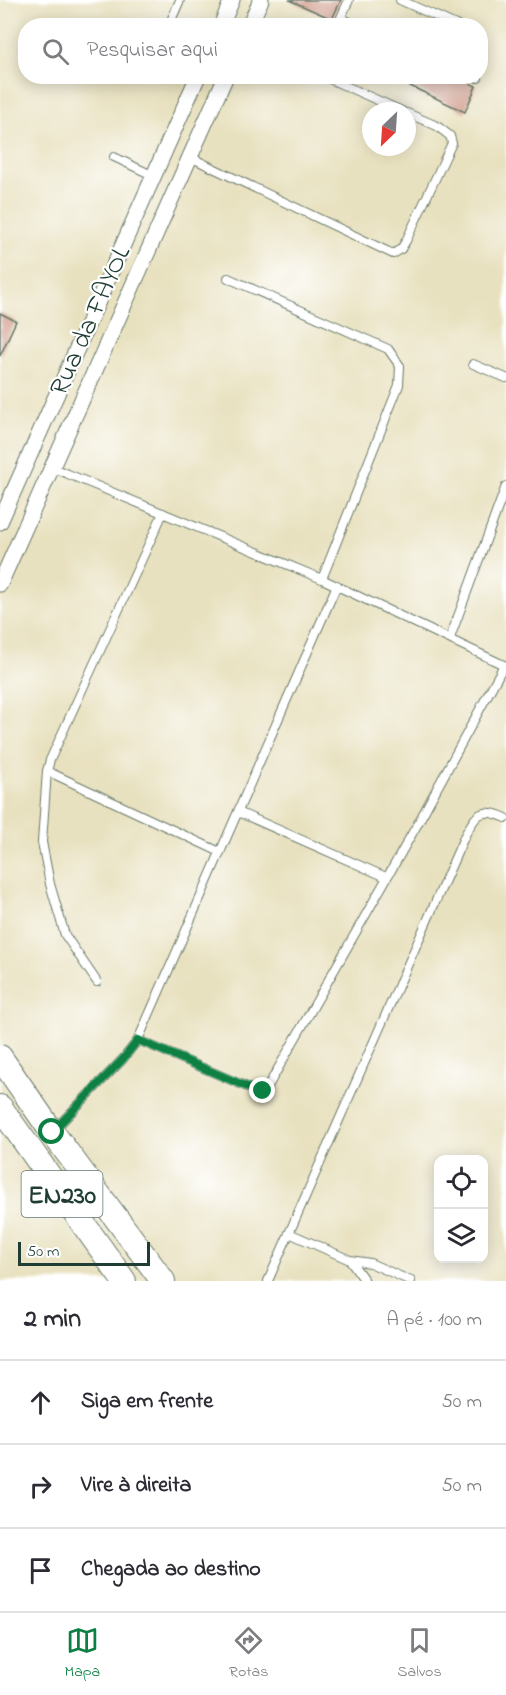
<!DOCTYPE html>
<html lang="pt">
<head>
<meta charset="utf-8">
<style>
	body { margin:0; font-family:"Indie Flower",sans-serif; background:#f7f7f7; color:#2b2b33 }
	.controls { position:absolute; right:18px; bottom:18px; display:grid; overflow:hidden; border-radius:12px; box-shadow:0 3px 15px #0003 }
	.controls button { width:54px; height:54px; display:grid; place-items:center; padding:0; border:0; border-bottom:2px solid #e1e1e2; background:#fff; color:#2b2b33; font:30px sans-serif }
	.compass { position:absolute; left:362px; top:102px; width:54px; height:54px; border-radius:50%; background:#fff; box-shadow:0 3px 15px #0003; rotate:205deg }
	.scale { position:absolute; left:18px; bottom:15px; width:132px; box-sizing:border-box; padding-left:6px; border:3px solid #1f3d34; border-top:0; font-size:16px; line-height:21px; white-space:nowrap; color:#1f3d34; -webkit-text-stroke:4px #fff; paint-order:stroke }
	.stop { position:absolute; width:18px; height:18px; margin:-14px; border:4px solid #0b8043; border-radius:50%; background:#fff }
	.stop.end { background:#0b8043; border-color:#fff; box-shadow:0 2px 6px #0008 }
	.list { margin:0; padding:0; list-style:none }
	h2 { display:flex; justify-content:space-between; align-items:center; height:78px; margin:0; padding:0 24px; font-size:26px }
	h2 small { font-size:20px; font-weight:400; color:#7c7c81 }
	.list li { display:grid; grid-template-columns:39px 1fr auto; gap:18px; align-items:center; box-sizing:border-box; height:84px; padding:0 24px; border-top:2px solid #e1e1e2 }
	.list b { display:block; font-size:22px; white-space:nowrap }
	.list em { font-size:20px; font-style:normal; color:#7c7c81 }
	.icon { flex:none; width:33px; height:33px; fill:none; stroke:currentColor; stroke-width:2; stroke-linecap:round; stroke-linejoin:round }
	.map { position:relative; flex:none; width:506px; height:1281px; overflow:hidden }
	.search { position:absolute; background:#fff; box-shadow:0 3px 15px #0003; left:18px; right:18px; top:18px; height:66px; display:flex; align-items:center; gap:15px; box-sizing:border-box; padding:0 21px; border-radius:24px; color:#7c7c81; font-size:22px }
	.sheet { height:330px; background:#fff }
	nav { display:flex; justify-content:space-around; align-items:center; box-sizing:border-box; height:84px; border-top:2px solid #e1e1e2; background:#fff; font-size:16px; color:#7c7c81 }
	nav a { display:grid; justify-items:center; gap:3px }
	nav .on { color:#0b8043 }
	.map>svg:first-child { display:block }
	.building { fill:#cd9785 }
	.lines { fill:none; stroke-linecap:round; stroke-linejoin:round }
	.service-casing { stroke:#657665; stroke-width:10 }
	.minor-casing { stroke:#657665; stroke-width:17 }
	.trunk-casing { stroke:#657665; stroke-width:26 }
	.service { stroke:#fff; stroke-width:8 }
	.minor { stroke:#fff; stroke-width:15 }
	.trunk { stroke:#fff; stroke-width:24 }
	.route { stroke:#0b8043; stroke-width:8 }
	.labels { text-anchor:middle; stroke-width:4.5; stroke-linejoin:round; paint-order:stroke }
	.shield { fill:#fff; stroke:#627771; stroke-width:1.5 }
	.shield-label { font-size:26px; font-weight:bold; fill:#1f3d34 }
	.street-label { font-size:27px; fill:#1f3d34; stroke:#fff }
</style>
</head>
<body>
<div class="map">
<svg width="506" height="1281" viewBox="0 0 506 1281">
	<rect width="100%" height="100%" fill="#fff"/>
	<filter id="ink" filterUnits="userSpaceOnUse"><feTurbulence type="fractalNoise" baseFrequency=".0167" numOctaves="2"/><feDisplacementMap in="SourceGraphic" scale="12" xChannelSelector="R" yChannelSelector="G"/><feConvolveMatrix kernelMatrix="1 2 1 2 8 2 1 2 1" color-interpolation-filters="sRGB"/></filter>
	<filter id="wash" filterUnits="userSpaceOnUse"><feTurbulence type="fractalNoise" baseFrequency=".008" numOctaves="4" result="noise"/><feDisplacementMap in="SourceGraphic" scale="24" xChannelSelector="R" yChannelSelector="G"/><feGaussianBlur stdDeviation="1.35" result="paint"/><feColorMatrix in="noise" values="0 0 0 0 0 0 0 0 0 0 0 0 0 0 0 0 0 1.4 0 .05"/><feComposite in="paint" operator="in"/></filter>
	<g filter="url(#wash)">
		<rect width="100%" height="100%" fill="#e8e1bf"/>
		<g id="blocks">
			<!-- building -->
			<g class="building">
				<polygon points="289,0 341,0 332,19"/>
				<polygon points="389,76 455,76 476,86 465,112"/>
				<polygon points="0,313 16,321 0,356"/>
			</g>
		</g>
	</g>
	<g filter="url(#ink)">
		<use href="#blocks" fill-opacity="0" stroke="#657665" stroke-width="1.5"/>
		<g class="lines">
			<defs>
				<g id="service">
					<polyline points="400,0 458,26"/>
					<polyline points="341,18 358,26"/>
					<polyline points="170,23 180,0"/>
					<polyline points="337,26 349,0"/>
					<polyline points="323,76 402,111"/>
					<polyline points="475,76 478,78"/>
					<polyline points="114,157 154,176"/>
					<polyline points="190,157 393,254 401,249 406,241 452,143 450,136 437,126 407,113"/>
					<polyline points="228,278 388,349 400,366 399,385 322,579"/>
					<polyline points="473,364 506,378"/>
					<polyline points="51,467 322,579 506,666"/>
					<polyline points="450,638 506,486"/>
					<polyline points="47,771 220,852"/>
					<polyline points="238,812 386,877"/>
					<polyline points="97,982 65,935 50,884 42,842 47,771 50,760 163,513"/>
					<polyline points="138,1040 259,1092 267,1088 417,825 504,665"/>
					<polyline points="54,1130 123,1059 138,1040 337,585"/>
					<polyline points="289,1233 350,1260 365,1281"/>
					<polyline points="350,1260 370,1263 411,1281"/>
					<path d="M268 1281 465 835C477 813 481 807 506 818"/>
				</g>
				<g id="minor">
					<polyline points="221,26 232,0"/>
					<polyline points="249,26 261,0"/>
					<polyline points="0,522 198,76"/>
					<polyline points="0,584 226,76"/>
				</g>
				<g id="trunk">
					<polyline points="0,1057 52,1132 163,1281"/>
					<polyline points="0,1107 124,1281"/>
				</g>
			</defs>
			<!-- service casing -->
			<use href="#service" class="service-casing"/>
			<!-- minor casing -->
			<use href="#minor" class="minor-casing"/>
			<!-- trunk casing -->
			<use href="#trunk" class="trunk-casing"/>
			<!-- service -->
			<use href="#service" class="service"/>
			<!-- minor -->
			<use href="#minor" class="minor"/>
			<!-- trunk -->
			<use href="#trunk" class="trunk"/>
		</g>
	</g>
	<g class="lines" filter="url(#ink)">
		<!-- route -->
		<polyline class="route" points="52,1132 123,1059 138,1040 259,1092 263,1091"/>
	</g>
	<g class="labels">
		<!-- shield labels -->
		<rect class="shield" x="21.5" y="1171" width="81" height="46" rx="4.5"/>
		<g class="shield-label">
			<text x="62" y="1203">EN230</text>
		</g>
		<!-- street labels -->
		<g class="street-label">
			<text transform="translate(89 320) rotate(-66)" y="9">Rua da FAYOL</text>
		</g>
	</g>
</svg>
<div class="controls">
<button><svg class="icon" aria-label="locate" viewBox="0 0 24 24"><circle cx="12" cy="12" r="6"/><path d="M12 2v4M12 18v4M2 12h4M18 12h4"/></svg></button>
<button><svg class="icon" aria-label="layers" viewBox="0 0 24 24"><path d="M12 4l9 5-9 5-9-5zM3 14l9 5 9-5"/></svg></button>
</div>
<svg class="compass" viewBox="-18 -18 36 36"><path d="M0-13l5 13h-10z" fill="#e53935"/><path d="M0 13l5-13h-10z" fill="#7c7c81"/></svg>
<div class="scale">50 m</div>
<div class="stop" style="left:52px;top:1132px"></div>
<div class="stop end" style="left:263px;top:1091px"></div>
<div class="search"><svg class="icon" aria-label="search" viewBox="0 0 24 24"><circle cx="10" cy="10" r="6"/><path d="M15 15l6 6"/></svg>Pesquisar aqui</div>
</div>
<section class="sheet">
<h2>2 min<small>A pé · 100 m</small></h2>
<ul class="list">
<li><svg class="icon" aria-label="ahead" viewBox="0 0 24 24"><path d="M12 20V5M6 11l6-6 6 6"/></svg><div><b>Siga em frente</b></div><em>50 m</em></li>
<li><svg class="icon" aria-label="right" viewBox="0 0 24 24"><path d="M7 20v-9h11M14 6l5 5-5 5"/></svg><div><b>Vire à direita</b></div><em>50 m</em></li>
<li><svg class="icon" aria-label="arrive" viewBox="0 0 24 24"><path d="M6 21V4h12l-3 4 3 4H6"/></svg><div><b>Chegada ao destino</b></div></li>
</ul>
</section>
<nav>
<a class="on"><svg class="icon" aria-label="map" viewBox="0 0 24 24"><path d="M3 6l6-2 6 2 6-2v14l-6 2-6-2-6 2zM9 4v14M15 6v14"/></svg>Mapa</a>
<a><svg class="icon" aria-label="directions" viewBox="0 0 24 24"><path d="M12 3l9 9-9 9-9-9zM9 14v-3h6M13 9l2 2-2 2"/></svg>Rotas</a>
<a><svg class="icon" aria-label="saved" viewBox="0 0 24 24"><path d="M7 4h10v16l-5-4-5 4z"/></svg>Salvos</a>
</nav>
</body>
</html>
